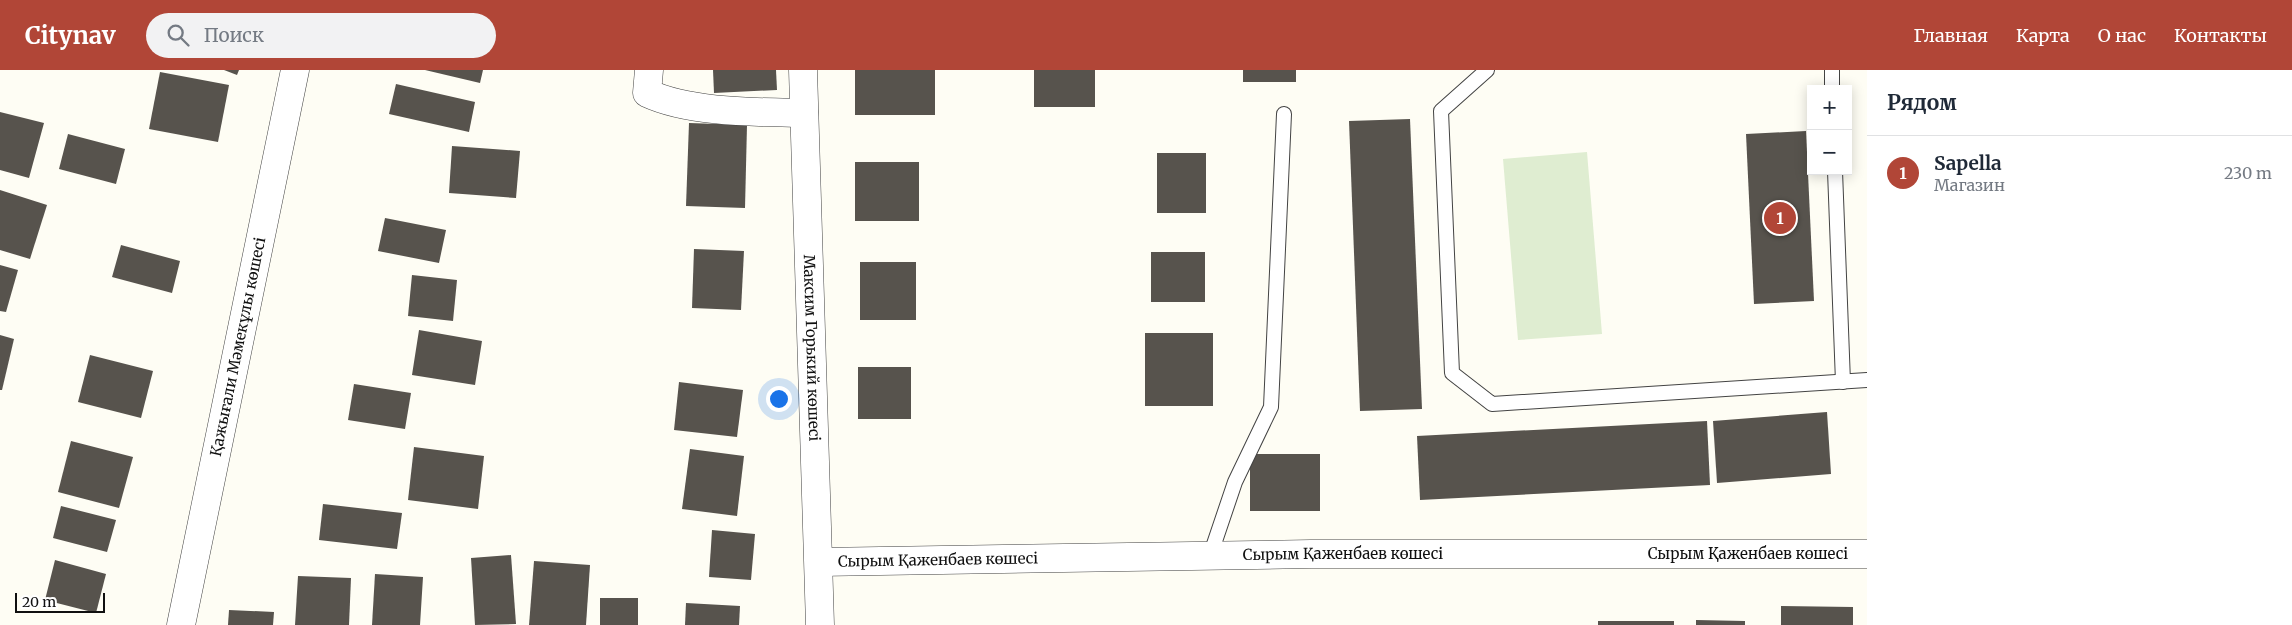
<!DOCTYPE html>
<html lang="ru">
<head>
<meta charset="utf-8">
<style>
	body { margin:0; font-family:Merriweather,serif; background:#f2f2f3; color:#1f2937 }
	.controls { position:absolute; right:15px; top:15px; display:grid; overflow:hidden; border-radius:0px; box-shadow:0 2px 12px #0003 }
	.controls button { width:45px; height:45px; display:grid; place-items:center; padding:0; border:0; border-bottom:1px solid #e0e1e3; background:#fff; color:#1f2937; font:25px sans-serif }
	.scale { position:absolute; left:15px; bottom:12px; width:90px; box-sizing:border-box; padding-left:5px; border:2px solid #101010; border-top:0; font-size:14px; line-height:18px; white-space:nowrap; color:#101010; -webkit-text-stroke:4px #fff; paint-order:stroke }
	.you { position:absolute; left:778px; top:328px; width:18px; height:18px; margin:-12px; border:4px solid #fff; border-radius:50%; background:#1a73e8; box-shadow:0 0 0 8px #1a73e833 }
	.badge { display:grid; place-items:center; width:32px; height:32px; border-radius:50%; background:#b14637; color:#fff; font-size:16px; font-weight:700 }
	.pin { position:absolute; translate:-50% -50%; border:2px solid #fff; box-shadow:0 1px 5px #0006 }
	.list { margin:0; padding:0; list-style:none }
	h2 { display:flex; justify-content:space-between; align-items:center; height:65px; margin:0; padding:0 20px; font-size:21px }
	h2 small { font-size:16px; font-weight:400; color:#747a83 }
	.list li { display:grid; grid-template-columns:32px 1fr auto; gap:15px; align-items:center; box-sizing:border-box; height:75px; padding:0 20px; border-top:1px solid #e0e1e3 }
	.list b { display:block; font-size:19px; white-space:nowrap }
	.list p { margin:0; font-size:16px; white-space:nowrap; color:#747a83 }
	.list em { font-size:16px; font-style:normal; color:#747a83 }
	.icon { flex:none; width:28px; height:28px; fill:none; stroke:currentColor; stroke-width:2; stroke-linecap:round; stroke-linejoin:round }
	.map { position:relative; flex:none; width:1867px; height:555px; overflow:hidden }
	header { display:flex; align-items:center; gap:30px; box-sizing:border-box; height:70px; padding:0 25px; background:#b14637; color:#fff }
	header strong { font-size:24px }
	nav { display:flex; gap:28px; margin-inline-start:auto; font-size:18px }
	.search { width:350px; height:45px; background:#f2f2f3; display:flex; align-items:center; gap:12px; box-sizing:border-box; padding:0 18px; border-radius:28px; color:#747a83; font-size:19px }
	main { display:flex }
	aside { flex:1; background:#fff }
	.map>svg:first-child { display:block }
	.pitch { fill:#dfedd1 }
	.building { fill:#57534d }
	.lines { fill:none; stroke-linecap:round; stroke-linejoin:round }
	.lane-casing { stroke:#434343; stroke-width:16 }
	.street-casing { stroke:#434343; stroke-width:29 }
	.lane { stroke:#fff; stroke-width:14 }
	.street { stroke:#fff; stroke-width:28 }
	.labels { text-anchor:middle; stroke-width:5; stroke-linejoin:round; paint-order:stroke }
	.street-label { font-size:15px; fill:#101010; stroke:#fff }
</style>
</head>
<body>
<header>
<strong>Citynav</strong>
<div class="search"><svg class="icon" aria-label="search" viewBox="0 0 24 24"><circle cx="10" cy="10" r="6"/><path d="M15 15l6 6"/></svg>Поиск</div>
<nav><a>Главная</a><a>Карта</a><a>О нас</a><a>Контакты</a></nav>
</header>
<main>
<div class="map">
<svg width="1867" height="555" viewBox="0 0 1867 555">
	<rect width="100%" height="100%" fill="#fefdf4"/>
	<!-- pitch -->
	<polygon class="pitch" points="1587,82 1602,264 1518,270 1503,89"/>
	<!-- building -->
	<g class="building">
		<polygon points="224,0 239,0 237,5"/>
		<polygon points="425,0 483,0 480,13"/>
		<polygon points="713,0 776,0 777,20 714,23"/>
		<rect x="855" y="0" width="80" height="45"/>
		<rect x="1034" y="0" width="61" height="37"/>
		<rect x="1243" y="0" width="53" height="12"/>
		<polygon points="160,2 229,15 218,72 149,59"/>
		<polygon points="396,14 475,32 469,62 389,44"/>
		<polygon points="0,42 44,53 29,108 0,100"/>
		<polygon points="1410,49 1422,339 1360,341 1349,51"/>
		<polygon points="689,53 747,55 745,138 686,136"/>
		<polygon points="1806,61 1814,231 1754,234 1746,64"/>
		<polygon points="68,64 125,79 116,114 59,99"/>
		<polygon points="452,76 520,81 516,128 449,123"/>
		<rect x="1157" y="83" width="49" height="60"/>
		<rect x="855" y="92" width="64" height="59"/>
		<polygon points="0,120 47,135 30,189 0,180"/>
		<polygon points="385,148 446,160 439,193 378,181"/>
		<polygon points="121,175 180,191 172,223 112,207"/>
		<polygon points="694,179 744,181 741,240 692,238"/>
		<rect x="1151" y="182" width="54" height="50"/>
		<rect x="860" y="192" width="56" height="58"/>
		<polygon points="0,195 18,200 6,242 0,241"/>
		<polygon points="412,205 457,210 453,251 408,246"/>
		<polygon points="419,260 482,271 475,315 412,305"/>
		<rect x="1145" y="263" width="68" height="73"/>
		<polygon points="0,265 14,269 2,320 0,320"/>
		<polygon points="90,285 153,301 141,348 78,332"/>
		<rect x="858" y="297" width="53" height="52"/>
		<polygon points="679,312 743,320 737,367 674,360"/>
		<polygon points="354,314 411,323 405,359 348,350"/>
		<polygon points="1827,342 1831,404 1717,413 1713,351"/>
		<polygon points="1707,351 1710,415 1420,430 1417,366"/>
		<polygon points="71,371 133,387 119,438 58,422"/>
		<polygon points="414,377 484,386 478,439 408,430"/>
		<polygon points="690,379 744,386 737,446 682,439"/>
		<rect x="1250" y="384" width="70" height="57"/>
		<polygon points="323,434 402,443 397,479 319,470"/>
		<polygon points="61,436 116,450 107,482 53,468"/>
		<polygon points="712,460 755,464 751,510 709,507"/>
		<polygon points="511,485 516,554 475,555 471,488"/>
		<polygon points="55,490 106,504 96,543 45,530"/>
		<polygon points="534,491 590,495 586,555 529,555"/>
		<polygon points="375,504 423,507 420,555 372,555"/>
		<polygon points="298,506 351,508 349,555 295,555"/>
		<rect x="600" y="528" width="38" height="27"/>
		<polygon points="686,533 740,536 739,555 685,555"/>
		<polygon points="1781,536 1853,537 1853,555 1781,555"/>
		<polygon points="229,540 274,542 273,555 228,555"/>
		<polygon points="1696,550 1745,551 1745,555 1696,555"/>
		<rect x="1598" y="551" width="76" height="4"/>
	</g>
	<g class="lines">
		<defs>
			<g id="lane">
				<polyline points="1487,0 1441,41 1452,303 1492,334 1867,310"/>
				<polyline points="1832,0 1832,19"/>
				<polyline points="1835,101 1843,312"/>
				<polyline points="1210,486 1235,412 1271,337 1284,44"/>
			</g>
			<g id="street">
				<path d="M649 0 647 23C690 43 756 42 804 43"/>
				<path id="s1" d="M803 0 820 555"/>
				<path id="s2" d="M819 492 1311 484H1867"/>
				<path id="s3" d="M181 555 295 0"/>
			</g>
		</defs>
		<!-- lane casing -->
		<use href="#lane" class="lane-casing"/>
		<!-- street casing -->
		<use href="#street" class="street-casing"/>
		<!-- lane -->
		<use href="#lane" class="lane"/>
		<!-- street -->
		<use href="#street" class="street"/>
	</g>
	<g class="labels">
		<!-- street labels -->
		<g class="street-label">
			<text dy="5" stroke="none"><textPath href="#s1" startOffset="278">Максим Горький көшесі</textPath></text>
			<text dy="5" stroke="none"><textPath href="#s3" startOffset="284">Қажығали Мәмекұлы көшесі</textPath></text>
			<text dy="5" stroke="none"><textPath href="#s2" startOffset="929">Сырым Қаженбаев көшесі</textPath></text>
			<text dy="5" stroke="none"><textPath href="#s2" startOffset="524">Сырым Қаженбаев көшесі</textPath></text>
			<text dy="5" stroke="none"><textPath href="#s2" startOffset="119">Сырым Қаженбаев көшесі</textPath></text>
		</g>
	</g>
</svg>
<div class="controls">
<button>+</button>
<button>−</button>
</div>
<div class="scale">20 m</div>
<div class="you"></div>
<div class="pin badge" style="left:1780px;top:148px">1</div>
</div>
<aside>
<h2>Рядом<small></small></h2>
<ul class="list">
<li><span class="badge">1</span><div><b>Sapella</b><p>Магазин</p></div><em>230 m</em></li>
</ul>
</aside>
</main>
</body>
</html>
